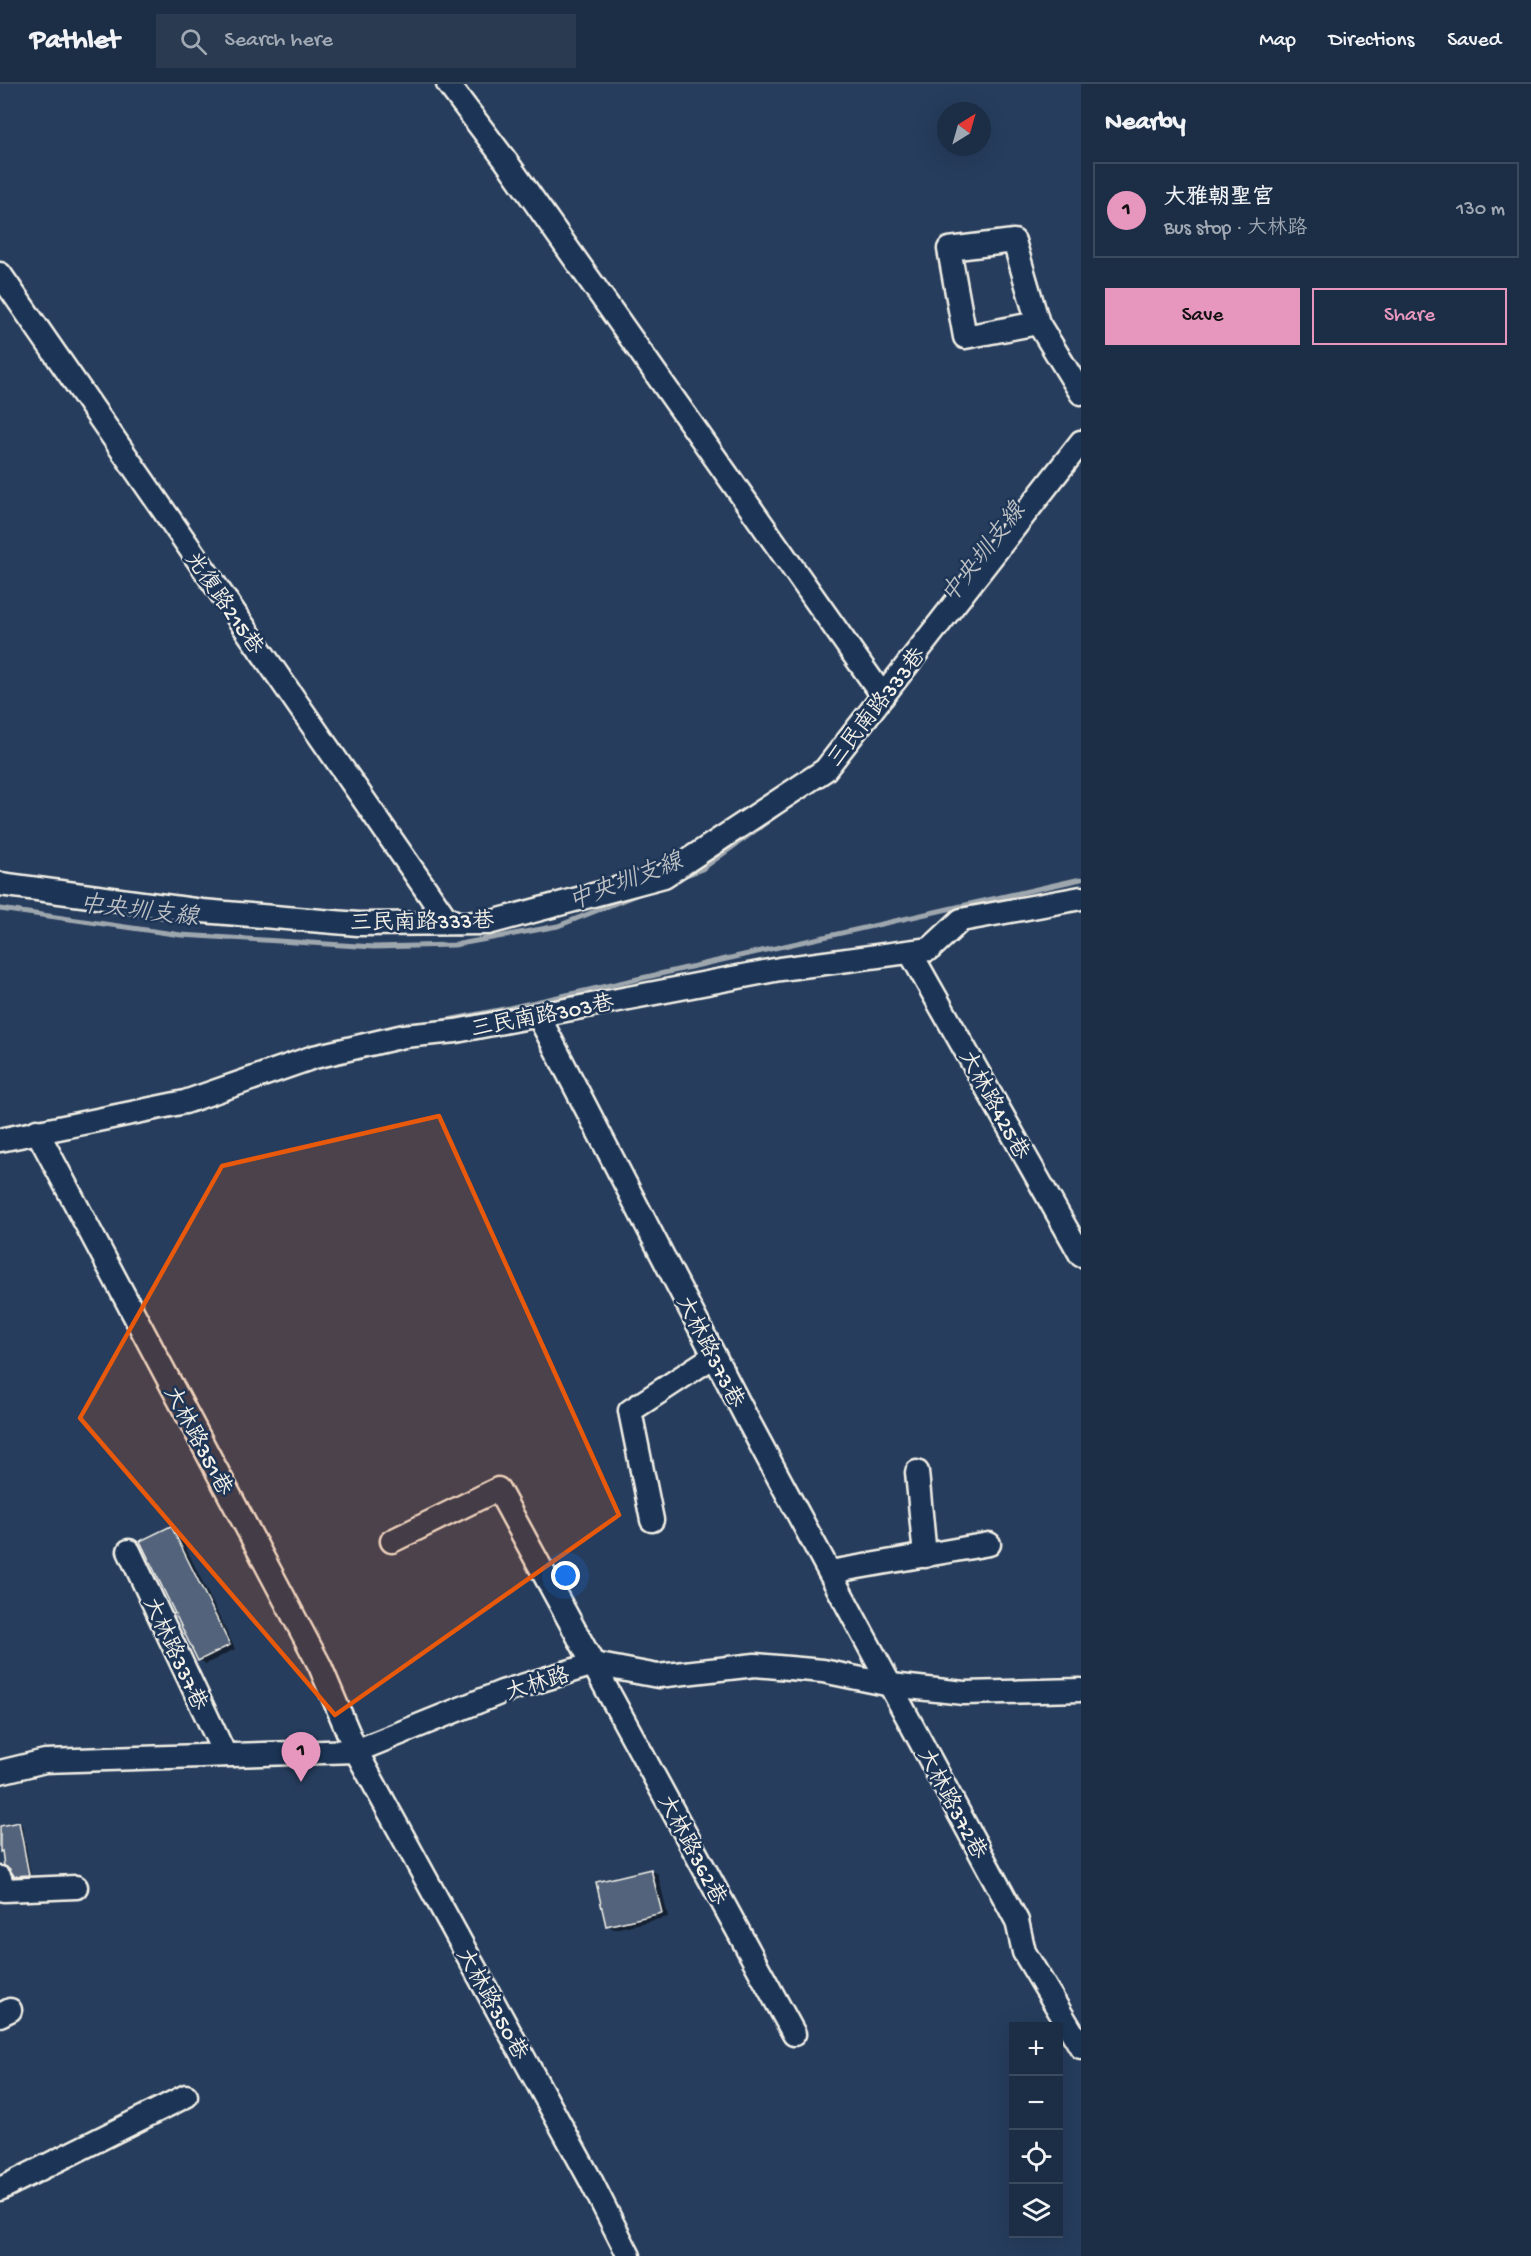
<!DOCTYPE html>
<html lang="en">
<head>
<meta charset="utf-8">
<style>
	body { margin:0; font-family:"Gochi Hand","LXGW WenKai TC",sans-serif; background:#293a51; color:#f1f3f6 }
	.controls { position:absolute; right:18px; bottom:18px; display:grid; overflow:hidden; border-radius:0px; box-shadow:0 6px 24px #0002 }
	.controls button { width:54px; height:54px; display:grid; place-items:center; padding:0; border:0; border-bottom:2px solid #3a4a5f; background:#1c2e46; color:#f1f3f6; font:30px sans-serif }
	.compass { position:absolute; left:937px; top:18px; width:54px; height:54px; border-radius:50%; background:#1c2e46; box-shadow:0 6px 24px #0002; rotate:37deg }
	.you { position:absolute; left:566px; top:1492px; width:21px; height:21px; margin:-15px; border:4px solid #fff; border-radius:50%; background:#1a73e8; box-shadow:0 0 0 9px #1a73e833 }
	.badge { display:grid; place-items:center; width:39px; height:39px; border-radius:50%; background:#e797bd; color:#111; font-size:20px; font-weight:700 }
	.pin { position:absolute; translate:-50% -50px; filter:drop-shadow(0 2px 3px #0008) }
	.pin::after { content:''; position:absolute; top:32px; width:21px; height:18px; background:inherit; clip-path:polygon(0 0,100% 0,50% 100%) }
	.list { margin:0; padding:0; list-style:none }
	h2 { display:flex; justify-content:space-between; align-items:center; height:78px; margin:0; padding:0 24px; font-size:26px }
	h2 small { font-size:20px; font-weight:400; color:#a0a8b3 }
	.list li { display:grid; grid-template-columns:39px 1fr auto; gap:18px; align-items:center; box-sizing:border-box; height:96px; margin:0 12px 12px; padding:0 12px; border:2px solid #3a4a5f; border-radius:0px }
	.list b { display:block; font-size:22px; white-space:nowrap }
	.list p { margin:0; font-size:20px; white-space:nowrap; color:#a0a8b3 }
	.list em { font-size:20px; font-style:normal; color:#a0a8b3 }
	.actions { display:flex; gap:12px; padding:18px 24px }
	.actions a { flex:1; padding:14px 0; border:2px solid #e797bd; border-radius:0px; text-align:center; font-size:21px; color:#e797bd }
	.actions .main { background:#e797bd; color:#111 }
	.icon { flex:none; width:33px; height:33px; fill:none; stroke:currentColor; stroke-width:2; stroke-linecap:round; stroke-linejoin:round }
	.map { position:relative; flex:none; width:1081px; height:2172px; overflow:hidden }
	header { display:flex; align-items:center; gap:36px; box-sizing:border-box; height:84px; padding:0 30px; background:#1c2e46; border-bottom:2px solid #3a4a5f }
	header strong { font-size:28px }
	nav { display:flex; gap:33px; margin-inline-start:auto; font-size:21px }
	.search { width:420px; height:54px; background:#293a51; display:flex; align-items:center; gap:15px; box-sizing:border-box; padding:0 21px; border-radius:0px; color:#a0a8b3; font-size:22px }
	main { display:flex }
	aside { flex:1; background:#1c2e46 }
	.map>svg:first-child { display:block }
	.shadow { fill:#0007 }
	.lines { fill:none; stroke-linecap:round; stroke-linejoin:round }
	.stream { stroke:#9fa7ae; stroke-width:5 }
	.building { fill:#52647b; stroke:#f4f1e8; stroke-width:1.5 }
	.minor-casing { stroke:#f4f1e8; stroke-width:27 }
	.minor { stroke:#1d3557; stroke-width:22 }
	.marked { fill:#e8590c; fill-opacity:0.2; stroke:#e8590c; stroke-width:4.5; stroke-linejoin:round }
	.labels { text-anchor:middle; stroke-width:5; stroke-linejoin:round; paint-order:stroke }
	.street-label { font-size:22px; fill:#f4f1e8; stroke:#1d3557 }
	.water-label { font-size:24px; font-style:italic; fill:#bcbfc2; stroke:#1d3557 }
</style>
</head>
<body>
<header>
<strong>Pathlet</strong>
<div class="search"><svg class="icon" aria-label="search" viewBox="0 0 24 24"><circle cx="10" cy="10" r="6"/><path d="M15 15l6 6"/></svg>Search here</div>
<nav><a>Map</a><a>Directions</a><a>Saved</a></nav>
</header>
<main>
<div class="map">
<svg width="1081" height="2172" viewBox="0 0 1081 2172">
	<rect width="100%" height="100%" fill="#263d5d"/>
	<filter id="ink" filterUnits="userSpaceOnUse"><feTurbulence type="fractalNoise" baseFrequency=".0167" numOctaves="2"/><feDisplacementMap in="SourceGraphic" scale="12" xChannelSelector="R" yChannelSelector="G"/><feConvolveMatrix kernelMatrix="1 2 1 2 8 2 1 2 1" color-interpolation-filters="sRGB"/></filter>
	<g filter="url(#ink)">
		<!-- shadow -->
		<g class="shadow">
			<polygon points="171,1444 178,1448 235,1565 206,1580 200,1576"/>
			<polygon points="19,1740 22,1741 31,1792 18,1793 15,1791 4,1769 0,1767 0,1743"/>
			<polygon points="651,1786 658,1790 668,1833 614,1845 608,1841"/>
		</g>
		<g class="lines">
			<!-- stream -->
			<g class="stream">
				<polyline points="681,793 702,785 778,730"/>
				<polyline points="0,825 181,851 374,863 454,861 558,842 641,809"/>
				<polyline points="438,938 509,924 1081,795"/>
			</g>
		</g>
		<!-- building -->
		<g class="building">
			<polygon points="171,1442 230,1561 198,1577 140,1457"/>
			<polygon points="19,1738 29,1791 14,1792 9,1784 4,1782 2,1767 0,1768 0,1742"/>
			<polygon points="651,1785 662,1829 606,1842 596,1798"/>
		</g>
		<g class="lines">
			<defs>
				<g id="minor">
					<polyline points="448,0 506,77 883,612"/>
					<polyline points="0,190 445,833 457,839"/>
					<polyline points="1038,239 965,253 949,165 1014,157 1038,239 1081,309"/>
					<polyline points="0,800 202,827 358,840 488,839 664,792 825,686 1081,358"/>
					<polyline points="910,868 1081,1171"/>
					<polyline points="538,931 746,1333 1017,1837 1024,1868 1081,1963"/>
					<polyline points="37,1047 320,1582 356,1667 590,2095 629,2172"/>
					<polyline points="0,1056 185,1018 314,973 404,952 456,947 780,885 930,865 961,836 1081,814"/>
					<polyline points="917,1388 925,1472"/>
					<polyline points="652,1436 630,1327 714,1272"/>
					<polyline points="392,1457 498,1405 794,1950"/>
					<polyline points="129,1467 225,1671"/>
					<polyline points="830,1488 989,1460"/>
					<polyline points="0,1688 45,1677 356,1667 502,1608 594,1580 658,1592 755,1581 823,1587 891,1601 964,1609 1081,1606"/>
					<polyline points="0,1794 4,1806 76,1803"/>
					<polyline points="0,1931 10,1926"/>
					<polyline points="0,2105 186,2012"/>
				</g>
			</defs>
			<!-- minor casing -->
			<use href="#minor" class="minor-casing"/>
			<!-- minor -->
			<use href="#minor" class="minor"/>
		</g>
	</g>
	<!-- marked area -->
	<path class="marked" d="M439 1032 619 1431 335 1631 80 1334 222 1082Z"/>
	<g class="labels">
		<!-- street labels -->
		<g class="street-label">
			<text transform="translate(226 518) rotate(55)" y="8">光復路215巷</text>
			<text transform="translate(875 622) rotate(-52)" y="8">三民南路333巷</text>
			<text transform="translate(422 836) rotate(-1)" y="8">三民南路333巷</text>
			<text transform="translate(542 930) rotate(-11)" y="8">三民南路303巷</text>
			<text transform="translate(996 1020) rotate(61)" y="8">大林路425巷</text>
			<text transform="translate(712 1267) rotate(63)" y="8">大林路373巷</text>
			<text transform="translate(200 1356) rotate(62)" y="8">大林路351巷</text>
			<text transform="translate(177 1569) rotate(65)" y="8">大林路337巷</text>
			<text transform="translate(537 1598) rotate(-17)" y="8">大林路</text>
			<text transform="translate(954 1719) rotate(62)" y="8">大林路372巷</text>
			<text transform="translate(694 1765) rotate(62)" y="8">大林路362巷</text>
			<text transform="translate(494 1919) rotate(61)" y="8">大林路350巷</text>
		</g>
		<!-- water labels -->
		<g class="water-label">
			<text transform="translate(982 468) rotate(-52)" y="8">中央圳支線</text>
			<text transform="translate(625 796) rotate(-21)" y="8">中央圳支線</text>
			<text transform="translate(139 825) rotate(7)" y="8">中央圳支線</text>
		</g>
	</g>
</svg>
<div class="controls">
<button>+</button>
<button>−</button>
<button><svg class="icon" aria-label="locate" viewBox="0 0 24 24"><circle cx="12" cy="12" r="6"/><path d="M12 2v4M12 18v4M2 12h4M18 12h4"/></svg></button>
<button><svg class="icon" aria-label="layers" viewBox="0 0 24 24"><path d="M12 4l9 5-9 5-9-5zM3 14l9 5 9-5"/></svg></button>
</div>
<svg class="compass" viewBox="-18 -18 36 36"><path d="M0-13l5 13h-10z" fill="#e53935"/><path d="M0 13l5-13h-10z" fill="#a0a8b3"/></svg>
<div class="you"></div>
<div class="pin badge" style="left:301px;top:1698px">1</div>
</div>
<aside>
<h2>Nearby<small></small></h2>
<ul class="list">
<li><span class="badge">1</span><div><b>大雅朝聖宮</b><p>Bus stop · 大林路</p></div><em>130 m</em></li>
</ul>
<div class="actions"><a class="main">Save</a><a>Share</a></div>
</aside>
</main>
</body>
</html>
